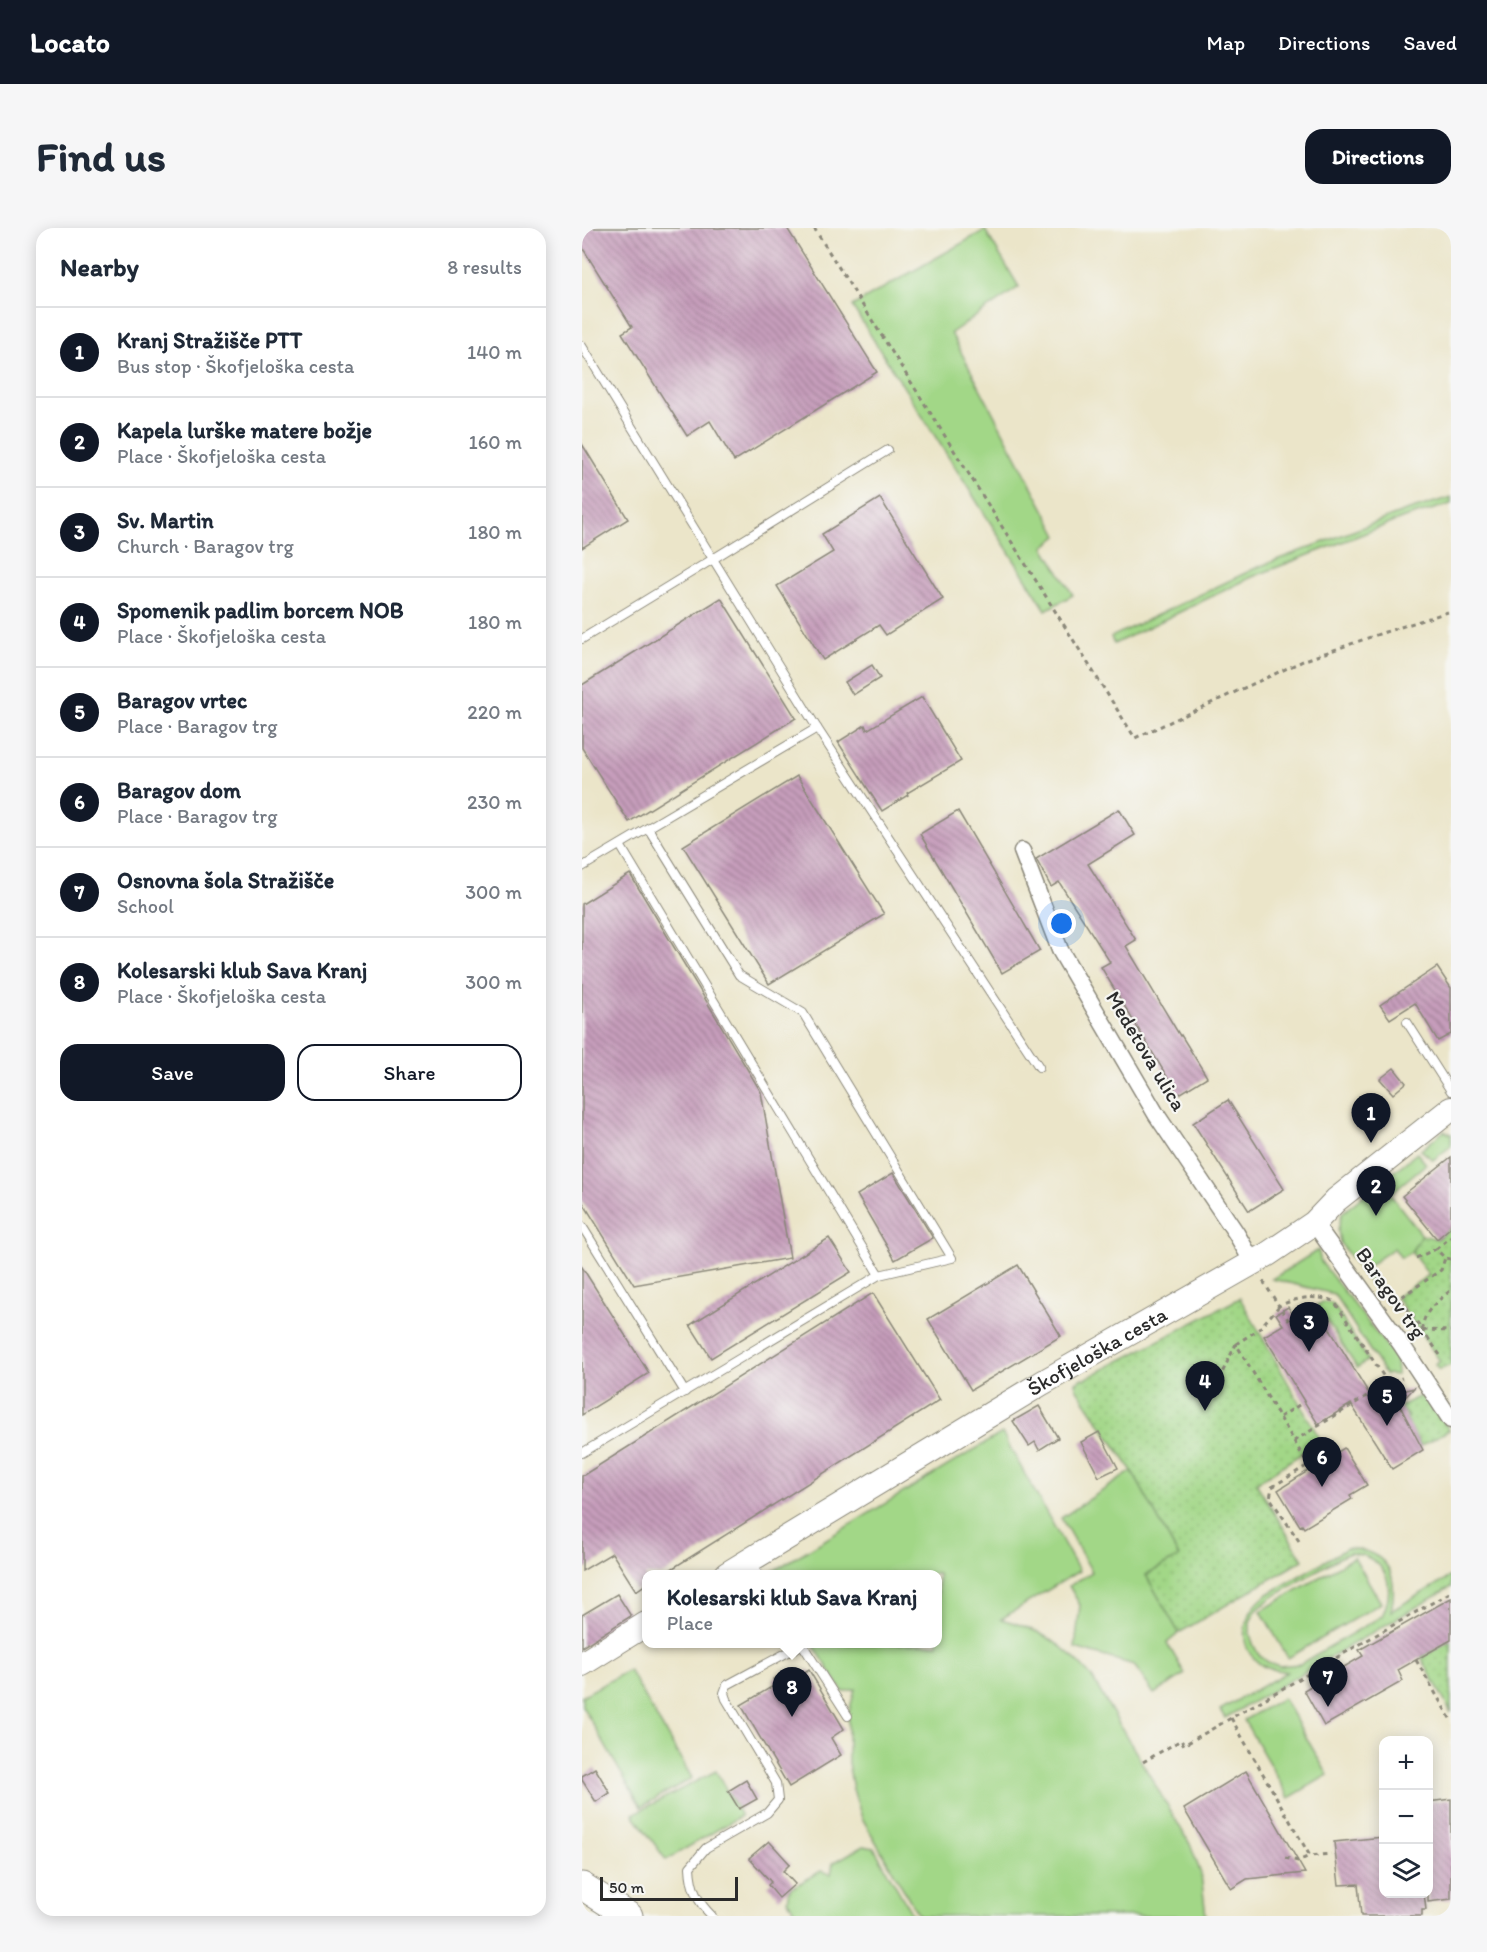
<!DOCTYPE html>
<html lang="en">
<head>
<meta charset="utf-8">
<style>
	body { margin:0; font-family:Itim,sans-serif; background:#f6f6f7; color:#1f2937 }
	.controls { position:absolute; right:18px; bottom:18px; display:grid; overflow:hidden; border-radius:12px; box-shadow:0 3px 15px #0003 }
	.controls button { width:54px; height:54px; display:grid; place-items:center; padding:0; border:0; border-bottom:2px solid #e0e1e3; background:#fff; color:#1f2937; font:30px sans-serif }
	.scale { position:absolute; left:18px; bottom:15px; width:138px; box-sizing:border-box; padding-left:6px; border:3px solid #2b2b2b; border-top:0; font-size:16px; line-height:21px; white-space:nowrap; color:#2b2b2b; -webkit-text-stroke:4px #f6f6f2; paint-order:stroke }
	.you { position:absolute; left:480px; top:696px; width:21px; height:21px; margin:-15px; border:4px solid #fff; border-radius:50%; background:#1a73e8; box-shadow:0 0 0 9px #1a73e833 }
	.badge { display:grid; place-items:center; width:39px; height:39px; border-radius:50%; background:#111827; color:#fff; font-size:20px; font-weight:700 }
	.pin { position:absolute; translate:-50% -50px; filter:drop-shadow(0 2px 3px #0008) }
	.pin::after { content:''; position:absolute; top:32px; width:21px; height:18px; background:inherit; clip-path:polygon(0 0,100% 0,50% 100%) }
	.popup { position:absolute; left:60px; top:1342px; width:300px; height:78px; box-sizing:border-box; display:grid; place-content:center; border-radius:12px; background:#fff; filter:drop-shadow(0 2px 4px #0005); font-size:20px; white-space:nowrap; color:#747a83 }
	.popup b { font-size:22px; color:#1f2937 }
	.popup::after { content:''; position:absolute; left:50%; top:100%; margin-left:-12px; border:12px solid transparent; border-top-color:#fff }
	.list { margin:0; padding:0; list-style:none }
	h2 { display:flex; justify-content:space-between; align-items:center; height:78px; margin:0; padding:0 24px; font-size:26px }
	h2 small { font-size:20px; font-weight:400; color:#747a83 }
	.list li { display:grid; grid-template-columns:39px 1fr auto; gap:18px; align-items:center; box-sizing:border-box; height:90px; padding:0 24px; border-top:2px solid #e0e1e3 }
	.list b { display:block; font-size:22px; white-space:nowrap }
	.list p { margin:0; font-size:20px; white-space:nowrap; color:#747a83 }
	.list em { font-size:20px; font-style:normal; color:#747a83 }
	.actions { display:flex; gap:12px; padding:18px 24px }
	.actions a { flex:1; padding:14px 0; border:2px solid #111827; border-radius:18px; text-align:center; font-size:21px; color:#111827 }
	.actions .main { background:#111827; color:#fff }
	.icon { flex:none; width:33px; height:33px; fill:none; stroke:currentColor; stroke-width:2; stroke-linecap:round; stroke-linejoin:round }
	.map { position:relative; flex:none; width:869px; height:1688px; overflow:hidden; border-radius:18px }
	header { display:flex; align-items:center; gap:36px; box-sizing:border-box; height:84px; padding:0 30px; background:#111827; color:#fff }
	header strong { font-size:28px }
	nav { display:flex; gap:33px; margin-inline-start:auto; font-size:21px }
	.intro { display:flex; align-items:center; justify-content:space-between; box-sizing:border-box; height:144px; padding:0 36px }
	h1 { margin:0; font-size:42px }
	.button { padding:15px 27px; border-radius:18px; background:#111827; color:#fff; font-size:21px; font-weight:700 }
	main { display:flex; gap:36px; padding:0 36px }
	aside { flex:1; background:#fff; border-radius:18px; box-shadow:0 3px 15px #0003 }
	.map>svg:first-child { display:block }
	.grass { fill:#a2d787; stroke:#668159; stroke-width:1.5; fill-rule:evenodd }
	.park { fill:url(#park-dots); stroke:#668159; stroke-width:1.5 }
	.building { fill:url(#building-back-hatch) }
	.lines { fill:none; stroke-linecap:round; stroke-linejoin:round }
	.lane-casing { stroke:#8b887a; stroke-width:10 }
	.street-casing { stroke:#8b887a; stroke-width:19 }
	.secondary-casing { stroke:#8b887a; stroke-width:26 }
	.primary-casing { stroke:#8b887a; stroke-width:29 }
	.path { stroke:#8b887a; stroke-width:3; stroke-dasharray:4.5 4.5; stroke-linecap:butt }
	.lane { stroke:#fff; stroke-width:8 }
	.street { stroke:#fff; stroke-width:16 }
	.secondary { stroke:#fff; stroke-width:24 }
	.primary { stroke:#fff; stroke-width:27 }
	.labels { text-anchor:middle; stroke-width:4.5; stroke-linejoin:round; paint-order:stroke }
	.street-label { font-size:21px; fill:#2b2b2b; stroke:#f6f6f2 }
</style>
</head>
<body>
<header>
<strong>Locato</strong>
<nav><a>Map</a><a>Directions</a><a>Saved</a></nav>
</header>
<div class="intro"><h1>Find us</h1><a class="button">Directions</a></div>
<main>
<aside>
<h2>Nearby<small>8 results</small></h2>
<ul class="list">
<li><span class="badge">1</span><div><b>Kranj Stražišče PTT</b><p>Bus stop · Škofjeloška cesta</p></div><em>140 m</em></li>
<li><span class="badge">2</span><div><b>Kapela lurške matere božje</b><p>Place · Škofjeloška cesta</p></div><em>160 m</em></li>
<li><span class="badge">3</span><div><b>Sv. Martin</b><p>Church · Baragov trg</p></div><em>180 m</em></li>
<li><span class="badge">4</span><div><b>Spomenik padlim borcem NOB</b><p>Place · Škofjeloška cesta</p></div><em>180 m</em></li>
<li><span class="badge">5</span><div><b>Baragov vrtec</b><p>Place · Baragov trg</p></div><em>220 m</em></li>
<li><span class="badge">6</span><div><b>Baragov dom</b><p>Place · Baragov trg</p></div><em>230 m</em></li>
<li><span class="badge">7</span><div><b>Osnovna šola Stražišče</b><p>School</p></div><em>300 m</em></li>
<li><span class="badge">8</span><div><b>Kolesarski klub Sava Kranj</b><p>Place · Škofjeloška cesta</p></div><em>300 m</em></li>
</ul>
<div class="actions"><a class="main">Save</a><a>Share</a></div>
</aside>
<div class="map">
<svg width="869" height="1688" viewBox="0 0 869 1688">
	<defs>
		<pattern id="park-dots" width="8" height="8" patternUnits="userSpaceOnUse" patternTransform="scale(1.5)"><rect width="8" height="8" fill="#a2d787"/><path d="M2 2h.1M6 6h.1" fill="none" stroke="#8cb975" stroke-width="1.8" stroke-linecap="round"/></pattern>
		<pattern id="building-back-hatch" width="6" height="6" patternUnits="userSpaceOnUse" patternTransform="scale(1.5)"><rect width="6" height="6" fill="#c69dbb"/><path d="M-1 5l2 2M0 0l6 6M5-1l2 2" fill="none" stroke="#a18098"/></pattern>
	</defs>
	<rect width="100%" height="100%" fill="#f6f6f2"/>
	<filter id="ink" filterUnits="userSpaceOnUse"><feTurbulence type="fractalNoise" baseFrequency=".0167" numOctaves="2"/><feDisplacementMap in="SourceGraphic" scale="12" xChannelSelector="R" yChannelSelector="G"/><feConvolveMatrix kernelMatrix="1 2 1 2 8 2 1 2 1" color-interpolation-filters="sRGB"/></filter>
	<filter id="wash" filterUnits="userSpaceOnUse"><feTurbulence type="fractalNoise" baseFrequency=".008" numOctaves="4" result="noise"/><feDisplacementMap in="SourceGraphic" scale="24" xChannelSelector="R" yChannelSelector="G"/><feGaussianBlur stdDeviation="1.35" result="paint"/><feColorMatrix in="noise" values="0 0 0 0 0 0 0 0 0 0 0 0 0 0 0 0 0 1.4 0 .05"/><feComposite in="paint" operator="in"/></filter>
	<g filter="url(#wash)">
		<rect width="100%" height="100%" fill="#ebe5c9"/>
		<!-- grass -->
		<g class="grass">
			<polygon points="403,2 437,59 369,105 476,308 462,319 491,367 464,382 270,78"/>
			<polygon points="869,269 869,276 822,290 670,349 532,416 529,409 676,339 821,284"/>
			<polygon points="862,903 869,906 869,918 851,932 839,922"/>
			<polygon points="835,925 844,936 808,966 840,1007 829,1024 819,1030 812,1020 784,1040 791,1050 786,1053 758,1015 756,1002 760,985"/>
			<polygon points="736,1022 739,1034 814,1130 815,1147 803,1146 752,1066 690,1051"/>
			<polygon points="741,1074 748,1075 753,1079 786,1132 775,1140 735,1077"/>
			<path d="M420 1205 497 1343 419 1391C460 1402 481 1416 509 1448L608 1616 619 1646 624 1688H337L280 1590 271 1561 266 1535V1488L273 1461 261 1464 231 1416H356V1346H189L188 1345Z"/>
			<polygon points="550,1243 597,1329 564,1347 597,1405 585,1415 603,1446 572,1466 552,1437 493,1420 498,1377 487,1358 510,1344 479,1290"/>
			<path d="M765 1320C806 1323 817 1346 809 1383L869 1348V1359L643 1490 638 1482 705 1444C697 1442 688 1442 681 1438 651 1419 661 1383 686 1366ZM768 1325C804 1329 815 1356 800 1388L718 1436 697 1438 686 1434 677 1427 671 1416 668 1406V1394L674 1383 689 1370 758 1329Z"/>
			<polygon points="772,1329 799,1375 706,1430 679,1383"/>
			<polygon points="47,1442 110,1550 59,1579 0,1478 0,1468"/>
			<polygon points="701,1470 746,1547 707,1570 662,1492"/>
			<polygon points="134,1543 159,1588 84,1632 51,1586"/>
			<polygon points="281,1618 292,1620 331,1688 215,1688 206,1672 208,1661 239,1643 249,1646 251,1635"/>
		</g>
		<!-- park -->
		<g class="park">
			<polygon points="869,999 869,1137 857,1142 853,1137 858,1133 814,1069 847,1047 829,1024 840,1007 855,1011"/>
			<polygon points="658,1070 739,1213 674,1255 721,1332 597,1405 564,1347 597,1329 550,1243 494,1160 494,1154 501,1150 503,1151"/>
			<polygon points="842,1168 847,1169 867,1202 839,1218 824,1191 826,1189 821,1183 819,1184 816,1180 836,1169"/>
			<polygon points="869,1412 869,1485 839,1429"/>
		</g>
		<g id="blocks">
			<!-- building -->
			<g class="building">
				<polygon points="0,0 205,0 295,144 152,233 128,193 105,208 40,105 50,99 0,19"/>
				<polygon points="0,216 46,291 0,320"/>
				<polygon points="298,270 361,371 304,407 297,397 241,432 195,358 251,324 240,306"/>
				<polygon points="139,370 214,490 47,594 0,520 0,457"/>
				<polygon points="290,437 298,450 271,467 263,454"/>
				<polygon points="340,469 379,533 325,565 326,567 300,583 256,514 283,497 285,502"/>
				<polygon points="215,548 302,686 187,756 101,618"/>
				<polygon points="537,581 553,607 506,636 554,712 544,718 598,808 599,807 625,849 596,867 519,739 528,734 477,654 469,659 454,631"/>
				<polygon points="376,583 458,723 420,745 338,606"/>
				<polygon points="48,646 179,864 208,1030 52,1057 0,973 0,676"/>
				<polygon points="855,739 869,760 869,806 856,813 833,775 808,791 798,777"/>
				<polygon points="812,840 824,855 811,866 798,851"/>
				<polygon points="646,872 702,961 667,983 611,895"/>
				<polygon points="869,929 869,999 855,1011 820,968"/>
				<polygon points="311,945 351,1010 313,1032 275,967"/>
				<polygon points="247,1010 269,1044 129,1130 108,1097"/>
				<polygon points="436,1037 479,1108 389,1162 346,1091"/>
				<polygon points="0,1039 67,1145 0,1187"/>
				<polygon points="291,1065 358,1172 80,1347 64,1347 64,1356 54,1363 30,1325 0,1343 0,1248"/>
				<polygon points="733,1077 792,1174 805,1167 832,1160 817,1176 841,1222 810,1241 769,1176 736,1196 682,1108 701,1097 694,1086 706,1079 713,1089"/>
				<polygon points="457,1178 476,1210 457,1222 453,1214 447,1218 431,1193"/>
				<polygon points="517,1204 536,1240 517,1249 499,1214"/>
				<polygon points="762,1220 785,1257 768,1267 770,1271 722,1300 720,1297 718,1298 696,1262"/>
				<polygon points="35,1366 49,1388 0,1419 0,1387"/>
				<polygon points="869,1370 869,1412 816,1442 821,1453 742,1498 722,1462 781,1428 777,1422"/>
				<polygon points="207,1442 213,1451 227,1442 262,1501 249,1510 259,1527 207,1559 159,1477 193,1457 191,1451"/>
				<polygon points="13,1540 28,1565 14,1574 0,1552 0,1548"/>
				<polygon points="664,1543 723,1645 665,1651 649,1661 602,1581"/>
				<polygon points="164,1552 175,1571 157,1581 146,1563"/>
				<polygon points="869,1571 869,1671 846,1674 846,1574"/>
				<polygon points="801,1609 801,1665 842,1665 844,1682 840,1682 840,1688 779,1688 776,1656 757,1657 752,1614"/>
				<polygon points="187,1613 208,1636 201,1643 213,1656 197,1670 186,1657 189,1654 167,1630"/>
			</g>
		</g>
	</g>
	<g filter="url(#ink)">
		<use href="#blocks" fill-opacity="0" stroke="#8b887a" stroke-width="1.5"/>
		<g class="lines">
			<defs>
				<g id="lane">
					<polyline points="0,118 131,331 0,411"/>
					<polyline points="306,222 131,331 235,500 457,839"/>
					<polyline points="38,617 297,1047"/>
					<polyline points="0,639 235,500"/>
					<polyline points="825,794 869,863"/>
					<polyline points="0,998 103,1164"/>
					<polyline points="0,1225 297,1047 370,1030 221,785 157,747 66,600"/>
					<polyline points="168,1333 176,1346"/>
					<polyline points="220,1416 266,1488"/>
					<path d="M130 1688C115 1673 109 1661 108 1639L124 1620 185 1585 196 1572 194 1555 144 1471 142 1465 145 1457 221 1416"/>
				</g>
				<g id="street">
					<polyline points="440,623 478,722 574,886 654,1005 671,1035"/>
					<polyline points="732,995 819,1116 869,1192"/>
				</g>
				<g id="secondary">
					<path id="s1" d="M145 1346 460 1155 686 1026 732 995 754 972 869 881"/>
					<polyline points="0,1436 64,1396"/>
				</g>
				<polyline id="primary" points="0,1658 47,1688"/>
			</defs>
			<!-- lane casing -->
			<use href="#lane" class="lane-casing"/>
			<!-- street casing -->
			<use href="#street" class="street-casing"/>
			<!-- secondary casing -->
			<use href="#secondary" class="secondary-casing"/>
			<!-- primary casing -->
			<use href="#primary" class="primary-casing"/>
			<!-- path -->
			<g class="path">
				<polyline points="232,0 553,510 723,432 803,404 869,383"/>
				<polyline points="854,1021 869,1009"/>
				<polyline points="834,1030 854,1021 863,1030 869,1031"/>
				<path d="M681 1053 697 1078C716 1069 732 1067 752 1073L806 1155 820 1150"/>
				<polyline points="707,1093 697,1078 677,1101 654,1116 712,1213 806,1155"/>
				<polyline points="841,1102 869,1103"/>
				<path d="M832 1107 840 1101C842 1082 855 1074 869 1062"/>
				<polyline points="858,1127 818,1070 859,1042 863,1030"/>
				<polyline points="625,1176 654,1116"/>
				<polyline points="698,1189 722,1174"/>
				<polyline points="712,1213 730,1244"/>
				<polyline points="717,1313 688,1270 690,1259 726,1237"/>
				<polyline points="834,1432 869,1492"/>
				<polyline points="649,1490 728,1628 749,1626"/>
				<polyline points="561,1534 599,1512 602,1517 869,1364"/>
				<polyline points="703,1630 716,1633 728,1628"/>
			</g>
			<!-- lane -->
			<use href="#lane" class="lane"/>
			<!-- street -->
			<use href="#street" class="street"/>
			<!-- secondary -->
			<use href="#secondary" class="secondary"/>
			<!-- primary -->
			<use href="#primary" class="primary"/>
		</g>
	</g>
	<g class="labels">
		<!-- street labels -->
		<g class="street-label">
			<text transform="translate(564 823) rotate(59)" y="7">Medetova ulica</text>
			<text transform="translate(809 1065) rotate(55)" y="7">Baragov trg</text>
			<text dy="7" stroke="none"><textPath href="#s1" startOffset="432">Škofjeloška cesta</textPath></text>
		</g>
	</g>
</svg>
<div class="controls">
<button>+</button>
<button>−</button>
<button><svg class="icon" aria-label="layers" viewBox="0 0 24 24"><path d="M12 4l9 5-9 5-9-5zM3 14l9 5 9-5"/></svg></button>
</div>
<div class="scale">50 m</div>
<div class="you"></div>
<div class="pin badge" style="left:789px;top:915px">1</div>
<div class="pin badge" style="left:794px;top:988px">2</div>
<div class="pin badge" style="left:727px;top:1124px">3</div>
<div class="pin badge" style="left:623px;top:1183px">4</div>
<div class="pin badge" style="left:805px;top:1198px">5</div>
<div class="pin badge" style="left:740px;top:1259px">6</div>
<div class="pin badge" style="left:746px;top:1479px">7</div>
<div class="pin badge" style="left:210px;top:1489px">8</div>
<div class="popup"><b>Kolesarski klub Sava Kranj</b>Place</div>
</div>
</main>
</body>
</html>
